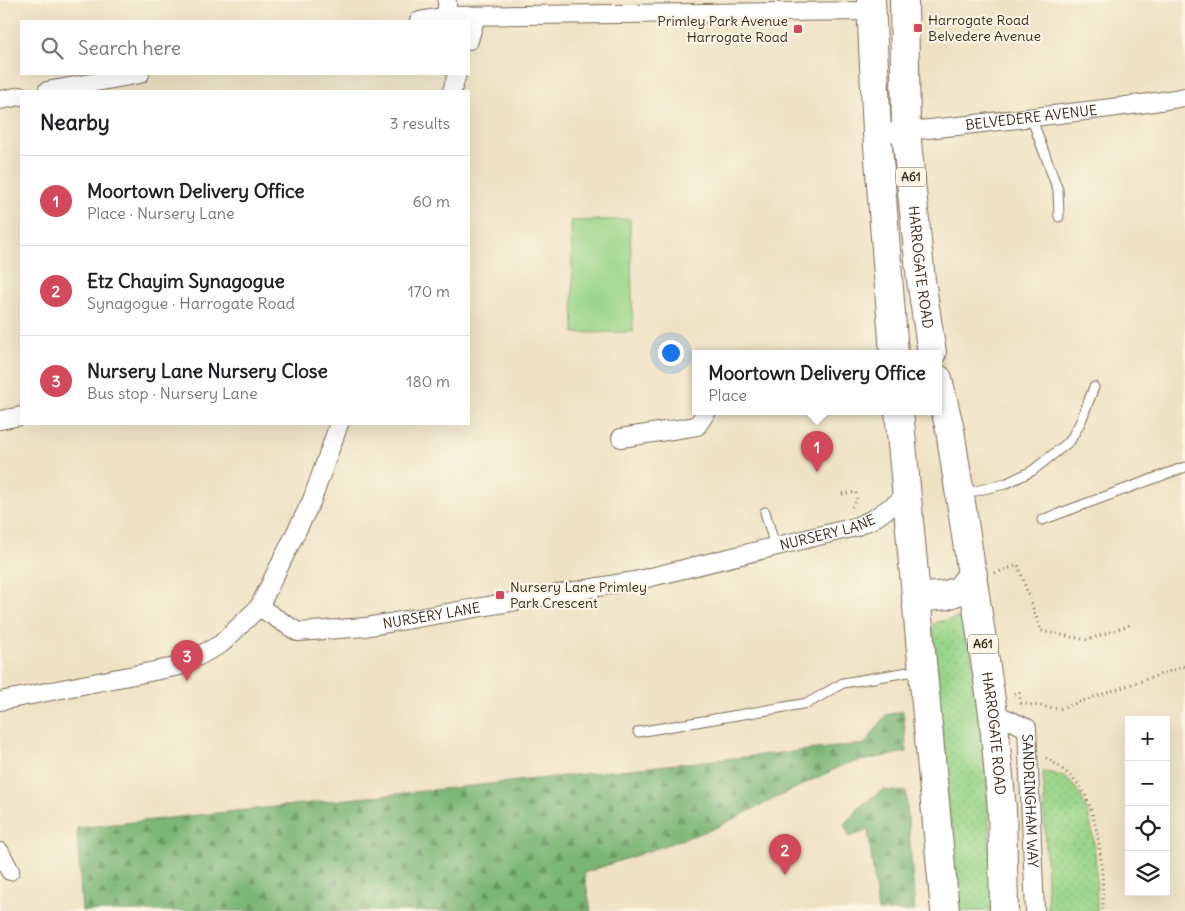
<!DOCTYPE html>
<html lang="en">
<head>
<meta charset="utf-8">
<style>
	body { margin:0; font-family:Delius,sans-serif; background:#f2f2f2; color:#202124 }
	.controls { position:absolute; right:15px; bottom:15px; display:grid; overflow:hidden; border-radius:0px; box-shadow:0 5px 20px #0002 }
	.controls button { width:45px; height:45px; display:grid; place-items:center; padding:0; border:0; border-bottom:1px solid #e0e0e0; background:#fff; color:#202124; font:25px sans-serif }
	.you { position:absolute; left:670px; top:352px; width:18px; height:18px; margin:-12px; border:4px solid #fff; border-radius:50%; background:#1a73e8; box-shadow:0 0 0 8px #1a73e833 }
	.badge { display:grid; place-items:center; width:32px; height:32px; border-radius:50%; background:#d1495b; color:#fff; font-size:16px; font-weight:700 }
	.pin { position:absolute; translate:-50% -41px; filter:drop-shadow(0 1px 2px #0008) }
	.pin::after { content:''; position:absolute; top:26px; width:18px; height:15px; background:inherit; clip-path:polygon(0 0,100% 0,50% 100%) }
	.popup { position:absolute; left:692px; top:350px; width:250px; height:65px; box-sizing:border-box; display:grid; place-content:center; border-radius:0px; background:#fff; filter:drop-shadow(0 1px 4px #0005); font-size:16px; white-space:nowrap; color:#757577 }
	.popup b { font-size:19px; color:#202124 }
	.popup::after { content:''; position:absolute; left:50%; top:100%; margin-left:-10px; border:10px solid transparent; border-top-color:#fff }
	.list { margin:0; padding:0; list-style:none }
	h2 { display:flex; justify-content:space-between; align-items:center; height:65px; margin:0; padding:0 20px; font-size:21px }
	h2 small { font-size:16px; font-weight:400; color:#757577 }
	.list li { display:grid; grid-template-columns:32px 1fr auto; gap:15px; align-items:center; box-sizing:border-box; height:90px; padding:0 20px; border-top:1px solid #e0e0e0 }
	.list b { display:block; font-size:19px; white-space:nowrap }
	.list p { margin:0; font-size:16px; white-space:nowrap; color:#757577 }
	.list em { font-size:16px; font-style:normal; color:#757577 }
	.icon { flex:none; width:28px; height:28px; fill:none; stroke:currentColor; stroke-width:2; stroke-linecap:round; stroke-linejoin:round }
	.map { position:relative; flex:none; width:1185px; height:911px; overflow:hidden }
	.search { position:absolute; background:#fff; box-shadow:0 5px 20px #0002; left:20px; top:20px; width:450px; height:55px; display:flex; align-items:center; gap:12px; box-sizing:border-box; padding:0 18px; border-radius:0px; color:#757577; font-size:19px }
	.panel { position:absolute; background:#fff; box-shadow:0 5px 20px #0002; left:20px; top:90px; width:450px; height:335px; border-radius:0px }
	.map>svg:first-child { display:block }
	.grass { fill:url(#grass-dots); stroke:#6a8054 }
	.forest { fill:url(#forest-firs); stroke:#5a704a }
	.garden { fill:#99d589; stroke:#6a8054 }
	.lines { fill:none; stroke-linecap:round; stroke-linejoin:round }
	.service-casing { stroke:#7a6a58; stroke-width:11 }
	.minor-casing { stroke:#7a6a58; stroke-width:20 }
	.trunk-casing { stroke:#7a6a58; stroke-width:30 }
	.path { stroke:#7a6a58; stroke-width:3; stroke-dasharray:1 4; stroke-linecap:butt }
	.service { stroke:#fff; stroke-width:9 }
	.minor { stroke:#fff; stroke-width:18 }
	.trunk { stroke:#fff; stroke-width:28 }
	.poi-dot { fill:#d1495b; stroke:#fcf5e5; stroke-width:2 }
	.labels { text-anchor:middle; stroke-width:4.5; stroke-linejoin:round; paint-order:stroke }
	.shield { fill:#fcf5e5; stroke:#75675a; stroke-width:1 }
	.shield-label { font-size:12px; font-weight:bold; fill:#3b2a1e }
	.poi-label { font-size:14px; fill:#3b2a1e; stroke:#fcf5e5; text-anchor:start }
	.street-label { font-size:14px; fill:#3b2a1e; stroke:#fcf5e5 }
</style>
</head>
<body>
<div class="map">
<svg width="1185" height="911" viewBox="0 0 1185 911">
	<defs>
		<pattern id="grass-dots" width="8" height="8" patternUnits="userSpaceOnUse" patternTransform="scale(1.25)"><rect width="8" height="8" fill="#99d589"/><path d="M2 2h.1M6 6h.1" fill="none" stroke="#85b776" stroke-width="1.8" stroke-linecap="round"/></pattern>
		<pattern id="forest-firs" width="22" height="20" patternUnits="userSpaceOnUse" patternTransform="scale(1.25)"><rect width="22" height="20" fill="#7ab675"/><path d="M5 1l3.5 6h-7zM16 11l3.5 6h-7z" fill="#65945f"/></pattern>
	</defs>
	<rect width="100%" height="100%" fill="#fcf5e5"/>
	<filter id="ink" filterUnits="userSpaceOnUse"><feTurbulence type="fractalNoise" baseFrequency=".02" numOctaves="2"/><feDisplacementMap in="SourceGraphic" scale="10" xChannelSelector="R" yChannelSelector="G"/><feConvolveMatrix kernelMatrix="1 2 1 2 8 2 1 2 1" color-interpolation-filters="sRGB"/></filter>
	<filter id="wash" filterUnits="userSpaceOnUse"><feTurbulence type="fractalNoise" baseFrequency=".0096" numOctaves="4" result="noise"/><feDisplacementMap in="SourceGraphic" scale="20" xChannelSelector="R" yChannelSelector="G"/><feGaussianBlur stdDeviation="1.12" result="paint"/><feColorMatrix in="noise" values="0 0 0 0 0 0 0 0 0 0 0 0 0 0 0 0 0 1.4 0 .05"/><feComposite in="paint" operator="in"/></filter>
	<g filter="url(#wash)">
		<rect width="100%" height="100%" fill="#efe2c3"/>
		<!-- grass -->
		<g class="grass">
			<polygon points="957,618 963,621 967,631 985,732 993,911 958,911 932,625 937,622"/>
			<path d="M1043 772C1050 773 1060 774 1065 778 1099 801 1096 875 1097 911H1048Z"/>
		</g>
		<!-- forest -->
		<g class="forest">
			<polygon points="903,711 907,752 845,764 713,829 584,873 591,911 82,911 77,828 865,744 886,715"/>
			<polygon points="883,790 906,792 915,911 878,911 868,830 850,837 844,824 864,803"/>
		</g>
		<!-- garden -->
		<polygon class="garden" points="630,219 633,332 574,333 571,221"/>
	</g>
	<g filter="url(#ink)">
		<g class="lines">
			<defs>
				<g id="service">
					<polyline points="1031,117 1058,190 1059,217"/>
					<polyline points="963,494 1005,484 1032,471 1070,441 1081,421 1094,387"/>
					<polyline points="765,512 775,546"/>
					<polyline points="1042,520 1185,467"/>
					<polyline points="638,732 808,703 843,683 920,670"/>
				</g>
				<g id="minor">
					<polyline points="447,0 447,16"/>
					<polyline points="419,21 447,16 871,11"/>
					<polyline points="469,40 476,17"/>
					<polyline points="47,91 140,74"/>
					<polyline points="452,91 457,74"/>
					<polyline points="0,100 21,96"/>
					<path id="s1" d="M877 133C924 131 971 124 1018 119 1074 112 1130 107 1185 97"/>
					<polyline points="0,420 21,416"/>
					<polyline points="621,438 697,426 707,411"/>
					<path id="s2" d="M259 607 298 632 365 627 639 580 855 527 873 519 907 496"/>
					<polyline points="0,701 180,666 221,644 259,607 312,500 339,424"/>
					<path id="s3" d="M993 713 1027 728 1035 911"/>
					<polyline points="0,852 10,871"/>
				</g>
				<g id="trunk">
					<polyline points="871,0 877,133 894,353"/>
					<path id="s4" d="M904 0 906 132 921 280 932 353"/>
					<path id="s5" d="M938 379 950 430 993 713 1002 809 1004 911"/>
					<polyline points="899,411 945,911"/>
					<polyline points="916,598 947,595 960,590 973,574"/>
				</g>
			</defs>
			<!-- service casing -->
			<use href="#service" class="service-casing"/>
			<!-- minor casing -->
			<use href="#minor" class="minor-casing"/>
			<!-- trunk casing -->
			<use href="#trunk" class="trunk-casing"/>
			<!-- path -->
			<g class="path">
				<polyline points="842,494 856,492 857,500 852,507"/>
				<polyline points="995,573 1018,565 1041,631 1088,640 1132,624"/>
				<polyline points="1014,694 1019,693 1021,703 1059,709 1185,666"/>
				<path d="M1046 758C1058 764 1079 782 1085 794 1101 831 1103 872 1103 911"/>
			</g>
			<!-- service -->
			<use href="#service" class="service"/>
			<!-- minor -->
			<use href="#minor" class="minor"/>
			<!-- trunk -->
			<use href="#trunk" class="trunk"/>
		</g>
	</g>
	<!-- markers -->
	<g class="poi-dot">
		<rect x="913" y="23" width="10" height="10" rx="2.5"/>
		<rect x="793" y="24" width="10" height="10" rx="2.5"/>
		<rect x="495" y="590" width="10" height="10" rx="2.5"/>
	</g>
	<g class="labels">
		<!-- shield labels -->
		<g class="shield">
			<rect x="896" y="167.5" width="30" height="19" rx="4"/>
			<rect x="968" y="634.5" width="30" height="19" rx="4"/>
		</g>
		<g class="shield-label">
			<text x="911" y="181">A61</text>
			<text x="983" y="648">A61</text>
		</g>
		<!-- poi labels -->
		<g class="poi-label">
			<text x="928" y="25">Harrogate Road<tspan x="928" dy="16">Belvedere Avenue</tspan></text>
			<text x="788" y="26" text-anchor="end">Primley Park Avenue<tspan x="788" dy="16">Harrogate Road</tspan></text>
			<text x="510" y="592">Nursery Lane Primley<tspan x="510" dy="16">Park Crescent</tspan></text>
		</g>
		<!-- street labels -->
		<g class="street-label">
			<text dy="5" stroke="none"><textPath href="#s1" startOffset="155">BELVEDERE AVENUE</textPath></text>
			<text dy="5" stroke="none"><textPath href="#s4" startOffset="268">HARROGATE ROAD</textPath></text>
			<text dy="5" stroke="none"><textPath href="#s2" startOffset="586">NURSERY LANE</textPath></text>
			<text dy="5" stroke="none"><textPath href="#s2" startOffset="181">NURSERY LANE</textPath></text>
			<text dy="5" stroke="none"><textPath href="#s5" startOffset="359">HARROGATE ROAD</textPath></text>
			<text dy="5" stroke="none"><textPath href="#s3" startOffset="110">SANDRINGHAM WAY</textPath></text>
		</g>
	</g>
</svg>
<div class="controls">
<button>+</button>
<button>−</button>
<button><svg class="icon" aria-label="locate" viewBox="0 0 24 24"><circle cx="12" cy="12" r="6"/><path d="M12 2v4M12 18v4M2 12h4M18 12h4"/></svg></button>
<button><svg class="icon" aria-label="layers" viewBox="0 0 24 24"><path d="M12 4l9 5-9 5-9-5zM3 14l9 5 9-5"/></svg></button>
</div>
<div class="you"></div>
<div class="pin badge" style="left:817px;top:472px">1</div>
<div class="popup"><b>Moortown Delivery Office</b>Place</div>
<div class="pin badge" style="left:785px;top:875px">2</div>
<div class="pin badge" style="left:187px;top:681px">3</div>
<div class="search"><svg class="icon" aria-label="search" viewBox="0 0 24 24"><circle cx="10" cy="10" r="6"/><path d="M15 15l6 6"/></svg>Search here</div>
<section class="panel">
<h2>Nearby<small>3 results</small></h2>
<ul class="list">
<li><span class="badge">1</span><div><b>Moortown Delivery Office</b><p>Place · Nursery Lane</p></div><em>60 m</em></li>
<li><span class="badge">2</span><div><b>Etz Chayim Synagogue</b><p>Synagogue · Harrogate Road</p></div><em>170 m</em></li>
<li><span class="badge">3</span><div><b>Nursery Lane Nursery Close</b><p>Bus stop · Nursery Lane</p></div><em>180 m</em></li>
</ul>
</section>
</div>
</body>
</html>
